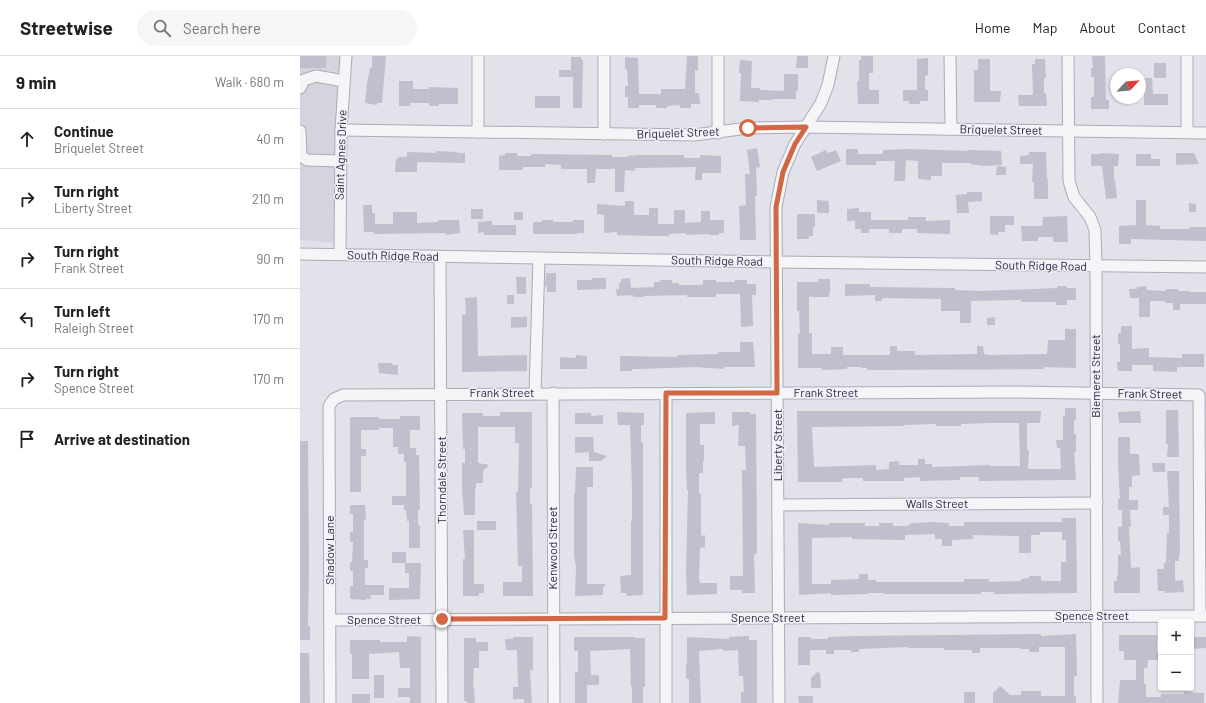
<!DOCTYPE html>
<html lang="en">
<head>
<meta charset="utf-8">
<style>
	body { margin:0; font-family:Barlow,sans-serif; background:#f6f6f6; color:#222 }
	.controls { position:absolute; right:12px; bottom:12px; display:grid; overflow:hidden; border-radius:4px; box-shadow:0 1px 3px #0004 }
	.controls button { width:36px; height:36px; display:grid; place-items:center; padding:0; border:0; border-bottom:1px solid #e0e0e0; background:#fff; color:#222; font:20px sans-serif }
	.compass { position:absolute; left:810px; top:12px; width:36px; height:36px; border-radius:50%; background:#fff; box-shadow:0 1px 3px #0004; rotate:64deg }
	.stop { position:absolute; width:12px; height:12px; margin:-9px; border:3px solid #d16745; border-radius:50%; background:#fff }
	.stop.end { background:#d16745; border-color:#fff; box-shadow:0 1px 4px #0008 }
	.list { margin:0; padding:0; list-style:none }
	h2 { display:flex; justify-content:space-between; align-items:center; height:52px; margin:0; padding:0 16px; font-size:17px }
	h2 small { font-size:13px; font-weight:400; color:#767676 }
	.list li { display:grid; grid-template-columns:26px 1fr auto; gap:12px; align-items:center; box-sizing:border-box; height:60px; padding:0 16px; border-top:1px solid #e0e0e0 }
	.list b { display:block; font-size:15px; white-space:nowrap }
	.list p { margin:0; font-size:13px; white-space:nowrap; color:#767676 }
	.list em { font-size:13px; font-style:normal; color:#767676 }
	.icon { flex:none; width:22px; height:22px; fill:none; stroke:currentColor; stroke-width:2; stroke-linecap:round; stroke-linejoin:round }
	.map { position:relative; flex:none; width:906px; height:647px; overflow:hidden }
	header { display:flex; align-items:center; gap:24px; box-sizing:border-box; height:56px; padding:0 20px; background:#fff; border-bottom:1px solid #e0e0e0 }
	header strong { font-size:19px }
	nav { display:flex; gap:22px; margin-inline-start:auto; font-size:14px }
	.search { width:280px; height:36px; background:#f6f6f6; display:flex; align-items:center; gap:10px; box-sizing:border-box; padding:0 14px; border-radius:22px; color:#767676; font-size:15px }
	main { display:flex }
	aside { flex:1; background:#fff }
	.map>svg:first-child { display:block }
	.built { fill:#d4d4df }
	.building { fill:#bfbfcd; fill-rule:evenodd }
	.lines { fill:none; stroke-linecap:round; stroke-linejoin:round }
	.minor-casing { stroke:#abaab8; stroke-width:13 }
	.minor { stroke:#f5f5f8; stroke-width:11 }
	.route { stroke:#d16745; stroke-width:5 }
	.labels { text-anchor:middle; stroke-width:3; stroke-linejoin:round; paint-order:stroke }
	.street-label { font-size:12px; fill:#2a2943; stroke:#f1f2f8 }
</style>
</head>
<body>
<header>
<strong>Streetwise</strong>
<div class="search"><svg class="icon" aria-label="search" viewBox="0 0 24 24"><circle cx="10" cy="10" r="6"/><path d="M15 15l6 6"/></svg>Search here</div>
<nav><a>Home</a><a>Map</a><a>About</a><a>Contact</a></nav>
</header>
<main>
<aside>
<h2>9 min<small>Walk · 680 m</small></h2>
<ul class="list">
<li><svg class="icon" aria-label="ahead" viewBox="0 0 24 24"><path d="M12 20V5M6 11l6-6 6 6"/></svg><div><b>Continue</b><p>Briquelet Street</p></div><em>40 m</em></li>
<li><svg class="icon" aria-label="right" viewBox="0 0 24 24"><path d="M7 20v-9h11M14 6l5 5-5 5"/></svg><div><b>Turn right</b><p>Liberty Street</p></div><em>210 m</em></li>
<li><svg class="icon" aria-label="right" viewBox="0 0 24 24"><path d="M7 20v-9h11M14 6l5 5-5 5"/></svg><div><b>Turn right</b><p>Frank Street</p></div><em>90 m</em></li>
<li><svg class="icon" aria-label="left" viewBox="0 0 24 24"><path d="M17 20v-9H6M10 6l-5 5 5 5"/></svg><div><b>Turn left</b><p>Raleigh Street</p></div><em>170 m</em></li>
<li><svg class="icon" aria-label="right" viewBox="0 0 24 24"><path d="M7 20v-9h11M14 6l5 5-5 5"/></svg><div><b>Turn right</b><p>Spence Street</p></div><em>170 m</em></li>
<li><svg class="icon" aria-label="arrive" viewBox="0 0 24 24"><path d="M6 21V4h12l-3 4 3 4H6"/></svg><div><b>Arrive at destination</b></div></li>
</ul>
</aside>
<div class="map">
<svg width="906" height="647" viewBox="0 0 906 647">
	<rect width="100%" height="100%" fill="#e2e2ea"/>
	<!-- built -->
	<polygon class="built" points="0,0 46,0 40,187 0,184"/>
	<!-- building -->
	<g class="building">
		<rect x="0" y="0" width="26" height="12"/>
		<polygon points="72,0 86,0 82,47 77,47 77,49 65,47 68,20 69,20 70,12 72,12"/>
		<polygon points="387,0 398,0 398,15 395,14 395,37 399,37 400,48 391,48 391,52 380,52 380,49 367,50 367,52 356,52 356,49 339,49 339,52 328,52 328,41 325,41 325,30 328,30 327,13 325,13 325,1 338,2 339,38 361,38 361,33 385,33"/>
		<polygon points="497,0 508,0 508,12 496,12"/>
		<polygon points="561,0 573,0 573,17 569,17 569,34 579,34 579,48 558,48 557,25 559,25 559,4 561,4"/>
		<polygon points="792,0 805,0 806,44 809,44 809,53 791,53 791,41 794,41 794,21 791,21 791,12 793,12"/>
		<polygon points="271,1 281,1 282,4 283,4 282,52 273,52 273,21 259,21 259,14 271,14"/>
		<polygon points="628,2 628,19 625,20 625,34 628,34 628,45 620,45 620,48 609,48 609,45 603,45 603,34 617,34 617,3"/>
		<polygon points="678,3 690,3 690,35 701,35 700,46 674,46 674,14 678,14"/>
		<polygon points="735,3 745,3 746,22 744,22 744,37 746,37 747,50 719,50 718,39 732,39 733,38 732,8 735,8"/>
		<polygon points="440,4 452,5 451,32 460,32 460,34 484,35 484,18 498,18 498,35 496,35 496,43 472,43 472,44 459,44 459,46 440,45 441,17 439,17"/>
		<rect x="854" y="7" width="12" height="15"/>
		<polygon points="844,22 852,22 853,38 868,38 868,49 844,49"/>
		<polygon points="99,25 113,25 113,33 129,33 129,31 158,32 158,48 139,48 139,50 129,50 129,47 110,47 110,50 99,50"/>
		<rect x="235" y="40" width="25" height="12"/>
		<polygon points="457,92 460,111 456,112 457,140 455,140 456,184 440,184 439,150 446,149 445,118 450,118 447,94"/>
		<polygon points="546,93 558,93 558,98 583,98 583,94 609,93 668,95 668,94 701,95 702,109 684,110 670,108 670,107 642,107 642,120 631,120 631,124 618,123 618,105 606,104 605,125 594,125 595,105 576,105 576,109 546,109"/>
		<polygon points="526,94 528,97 536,94 541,105 517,115 511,101"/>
		<polygon points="136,95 157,96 157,97 165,97 165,107 117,106 117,116 95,116 96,103 98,103 99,101 107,101 107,96 136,97"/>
		<polygon points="729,96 746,96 747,123 748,123 748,143 734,143 734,126 732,126 733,108 720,108 720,100 729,99"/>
		<polygon points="205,97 217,97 217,100 231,100 231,98 312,99 312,101 327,101 327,100 339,99 384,99 384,102 400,102 400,99 421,100 421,117 402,117 402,124 395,124 396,111 335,112 335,115 325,114 324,136 315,136 315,113 296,113 295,127 287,127 287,113 261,113 261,109 245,108 245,111 223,111 223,114 199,114 199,100 205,99"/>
		<polygon points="801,97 819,98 818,110 814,110 814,124 815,124 817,142 806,143 802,110 791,110 791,98 801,98"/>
		<polygon points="876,97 894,97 899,108 876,109"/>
		<polygon points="836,98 851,98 851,103 860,103 860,110 836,110"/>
		<polygon points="697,110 706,111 706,119 696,119"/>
		<polygon points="667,136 682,136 682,145 668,146 669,157 657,157 656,139 667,138"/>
		<polygon points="517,144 529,145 529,157 517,157"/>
		<polygon points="836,144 846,144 846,169 860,170 860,173 890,173 890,171 906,171 906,185 831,183 831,188 819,188 819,170 836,169"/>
		<polygon points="325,145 334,145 334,159 349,159 349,152 358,152 358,168 374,168 374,154 385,154 385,167 401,166 401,155 410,155 410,164 424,164 424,177 419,177 419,179 409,179 409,178 386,179 386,177 369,178 369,180 356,180 317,179 317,176 304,177 304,159 297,158 297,148 325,150"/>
		<polygon points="889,147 896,148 896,156 889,156"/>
		<polygon points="63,149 72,149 72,157 75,157 75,168 93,168 93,156 117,156 117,167 138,166 138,164 159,164 160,177 146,179 146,177 74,178 74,176 64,176"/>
		<polygon points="559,152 559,156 571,156 571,164 608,164 608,161 626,161 626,165 650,164 650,178 617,177 617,173 602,173 602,177 589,177 589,173 569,173 569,177 561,177 561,173 555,173 555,165 547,165 547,153"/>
		<rect x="171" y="153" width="12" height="10"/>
		<rect x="214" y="156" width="9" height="8"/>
		<polygon points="497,158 515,158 515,171 513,171 513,180 509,180 509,183 497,183"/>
		<polygon points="690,160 714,160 714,169 705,169 705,176 698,176 698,179 690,178"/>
		<polygon points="767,160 768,186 753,186 753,181 738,181 738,185 722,185 721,170 742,170 743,161"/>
		<polygon points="242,164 253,164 253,166 273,166 273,164 284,164 284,177 277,177 277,178 233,178 233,166 242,166"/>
		<polygon points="192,165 192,169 216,169 216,179 184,179 184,176 178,177 178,166"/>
		<polygon points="246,217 256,217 256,236 247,236 247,230 245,230"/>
		<polygon points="216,221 226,221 226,238 217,238"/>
		<polygon points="292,222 306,222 306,233 277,234 277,224 292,224"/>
		<polygon points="330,222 331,232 354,231 354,226 361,226 360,224 372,224 372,227 379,227 379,229 403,229 403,224 416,224 416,226 435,226 435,224 447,224 447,228 456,228 456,239 452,239 453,270 441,271 440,238 416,238 416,241 387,241 387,239 344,240 344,241 333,241 333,239 317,240 316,233 319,233 319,227 321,227 321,223"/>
		<polygon points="518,223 530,223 530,237 529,237 529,241 509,241 509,277 512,277 512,298 531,298 531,291 543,291 543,299 590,299 590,290 597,290 597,295 615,295 615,299 677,298 677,290 683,290 684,298 689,299 747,298 748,284 765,284 765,273 776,273 776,312 744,311 744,313 567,314 567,312 561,312 561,311 547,311 547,313 522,314 522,312 498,312 498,277 500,277 499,255 497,255 497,226 518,226"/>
		<polygon points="545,228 570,228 570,231 655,232 655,234 682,235 757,232 757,230 767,230 767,232 776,232 776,244 767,244 767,249 756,249 756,246 721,246 721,244 671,245 671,267 660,267 660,255 641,255 641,243 582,242 582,245 575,245 575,239 545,240"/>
		<polygon points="846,230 847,234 866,235 866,233 878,233 878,235 889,235 889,236 906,236 906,248 880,248 880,254 873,254 873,247 865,247 865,245 850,245 850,261 839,261 839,242 830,242 829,233 837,233 837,231"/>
		<rect x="207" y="239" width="7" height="9"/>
		<polygon points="177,241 178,300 227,299 227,315 162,316 162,259 166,258 165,242"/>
		<polygon points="211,261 227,261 227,271 211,272"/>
		<polygon points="695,261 695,269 687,269 687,262"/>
		<polygon points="821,270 832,270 832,293 849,292 849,301 882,302 882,298 904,298 904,311 877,311 877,316 853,315 853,309 832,309 832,315 818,315 817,306 820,306 820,288 818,288 818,277 821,277"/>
		<polygon points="440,286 453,286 455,311 424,311 424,313 395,311 339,313 332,313 332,315 320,315 320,300 377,301 377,299 418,298 418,296 440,296"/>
		<polygon points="276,299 287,300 287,313 260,313 260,301 276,302"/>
		<polygon points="78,307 92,307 92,309 98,309 98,319 79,317"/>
		<path d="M765 352H776V364H774V378H776V396H774L776 424 679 425V421H660V424L620 425V421L604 422V425H563V422H548L542 423V426H498L497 355H741L740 367H727V394H729L728 413H761L760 392H757L756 384H763V360H765ZM688 367H719L720 410H690V409L632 411V408H625V403H618V409H599V405L589 406V413L576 414V409L514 411 512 371 604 370V369L636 368V370H661V368Z"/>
		<polygon points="866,354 878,354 879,401 867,401 868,388 866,388"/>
		<polygon points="840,355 841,367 819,367 818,356"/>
		<polygon points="200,356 232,356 232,432 230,432 230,448 232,448 233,540 203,540 203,526 222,526 222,510 218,510 216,436 218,436 219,387 215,387 215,371 178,371 178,407 189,409 183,415 183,427 176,427 176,433 175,433 175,459 164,459 162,433 162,407 165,407 165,393 163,393 162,357 183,357 183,360 200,360"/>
		<polygon points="317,356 344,357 344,369 341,369 341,386 343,386 343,539 327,540 326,537 321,537 320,520 331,519 331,465 332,465 332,432 330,369 318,369"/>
		<polygon points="415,356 415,368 400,368 400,389 404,389 404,405 403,405 403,417 399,417 399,438 401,438 401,480 405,479 405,491 400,492 399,522 400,527 417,527 417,538 387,539 386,515 388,434 387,434 386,415 386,357"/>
		<polygon points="432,356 450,356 450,358 456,358 457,498 454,498 455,537 442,537 442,534 430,534 430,520 443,520 442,414 446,414 445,390 438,390 439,369 432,370"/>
		<polygon points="275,357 291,357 291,360 303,359 303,368 275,368"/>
		<polygon points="100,360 120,360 120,374 110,374 110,392 116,392 116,399 119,399 120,454 118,454 118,469 120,469 120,492 109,492 109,465 107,465 106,454 104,454 104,449 92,449 92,440 106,440 106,406 104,406 104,398 98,398 98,391 93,391 93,372 79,372 79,374 61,374 61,393 66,393 66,400 61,400 61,436 50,436 50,361 79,361 79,363 100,363"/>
		<polygon points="275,381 293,381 294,396 307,400 301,405 289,405 289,396 275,397"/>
		<polygon points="818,381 830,381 830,398 839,398 840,419 832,420 832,431 829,431 829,444 838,444 838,454 830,454 831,471 829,471 831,512 840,511 840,537 814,537 814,525 817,525 817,519 818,519 818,499 821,499 820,485 818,485 818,471 822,471 822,454 818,454 818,443 820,443 818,409"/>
		<polygon points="0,385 8,385 9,512 8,570 10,570 10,584 0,584"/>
		<polygon points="852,407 865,407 865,416 853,416"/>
		<polygon points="276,411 293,411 293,431 287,431 287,528 306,528 303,532 303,539 275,540 276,511 275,503 274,503 274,438 275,438"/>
		<polygon points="867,415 879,415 880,499 879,499 879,505 875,505 875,525 883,524 884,536 865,537 865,535 858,535 857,513 864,513 864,507 866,507 867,477 869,477 869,459 863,459 863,451 869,451"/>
		<polygon points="50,449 65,449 66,464 64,464 64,504 68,504 68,512 65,512 65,529 84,529 84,539 70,539 71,543 66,543 66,544 50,543 50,530 53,530 53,515 50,515 50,506 52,506 53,486 50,486 50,476 53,476 53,458 50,458"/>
		<path d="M762 462H776L777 537 694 538V536H681V538H584V537H568V538L531 539V537L499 539 498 467 529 469V467H565V470H579V467H593V470H609V468L614 467 633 466 649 467V470H664V466H762ZM740 476H762V484H766V506H761V525H741V520H729V522L721 523V525L689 526V523H664V526H576V524H568V518H559V523L531 524V528H512V482L552 481V483L605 484V479L635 478V483H642V490H652V484L673 483V479L719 480V497H731V479H740Z"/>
		<rect x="177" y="465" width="19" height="9"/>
		<polygon points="163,474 174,474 174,528 184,528 184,537 179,537 179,540 163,540 163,503 165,503"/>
		<polygon points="92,496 106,496 106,507 121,507 120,543 89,544 89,532 109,532 109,517 105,517 105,507 92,507"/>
		<polygon points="741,578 741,580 776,578 777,620 774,620 774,640 776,640 776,647 693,647 693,637 700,630 710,639 721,639 721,635 741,635 741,640 765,640 765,591 739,591 739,596 729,596 729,593 720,593 720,592 680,592 680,597 672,597 672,594 644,594 644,592 608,592 608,591 559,593 559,596 551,596 551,594 534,594 534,598 526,598 526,594 510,594 510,609 498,609 498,581 511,581 511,583 528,583 528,581 557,580"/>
		<polygon points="819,579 857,579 857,596 861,596 861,604 848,604 847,612 844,612 844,628 846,628 846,641 861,641 861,638 884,638 884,636 904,637 904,647 818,647 820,624 836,624 836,604 824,604 824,595 819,595"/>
		<polygon points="107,580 121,581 121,647 110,647 110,641 98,641 98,632 110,632 110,612 100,612 99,596 69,598 69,623 52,623 52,598 50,598 50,584 80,584 80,586 107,586"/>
		<polygon points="449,580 449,584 457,584 457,647 441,647 441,636 444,636 443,620 439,620 438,594 423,595 423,593 399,595 401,647 389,647 389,623 386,623 386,611 387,604 387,581 429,583 429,581"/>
		<polygon points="213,581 233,581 233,614 230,614 232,647 224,647 224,643 213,643 213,631 218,631 217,594 206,594 205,583 213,583"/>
		<polygon points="274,581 335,581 335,582 345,582 345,631 343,631 343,647 332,647 332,631 331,631 330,593 290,595 291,619 299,619 299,629 287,629 287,647 275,647 275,616 278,616 278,595 274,595"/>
		<polygon points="891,581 906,581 906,592 891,593"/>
		<polygon points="164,582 176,582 176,586 188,586 188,595 179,595 179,612 174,612 173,631 174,631 175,647 167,647 167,645 164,645"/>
		<polygon points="0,597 9,597 10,647 0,647"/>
		<polygon points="517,616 520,617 521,632 511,632 511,622"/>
		<rect x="74" y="619" width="10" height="23"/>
		<rect x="664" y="636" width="11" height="11"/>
		<rect x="52" y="638" width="18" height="9"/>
		<polygon points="498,640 513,640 513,647 499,647"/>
	</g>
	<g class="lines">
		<defs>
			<g id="minor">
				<polyline points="178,0 178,76"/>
				<polyline points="304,0 304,78"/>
				<polyline points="650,0 651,73"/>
				<polyline points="768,0 769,125 774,141 790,161 795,174 796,210 797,647"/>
				<polyline points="887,0 887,76"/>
				<polyline points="0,32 4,24 16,20 44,25"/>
				<polyline points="41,74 394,79 448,72 506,71 906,77"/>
				<polyline points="0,75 1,100 7,104 40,105"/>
				<polyline points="418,77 418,0"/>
				<polyline points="0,198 476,206 906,211"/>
				<polyline points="40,198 41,74 46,0"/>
				<polyline points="140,201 142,647"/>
				<polyline points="235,337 239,202"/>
				<polyline points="253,337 254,647"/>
				<polyline points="478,449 797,447"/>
				<polyline points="30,564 906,560"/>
				<polyline points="30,647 29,350 34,343 43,339 718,336 899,339 900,560"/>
				<polyline points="366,647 366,337"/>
				<polyline points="479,647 476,151 483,116 495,88 521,47 528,29 534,0"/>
			</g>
		</defs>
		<!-- minor casing -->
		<use href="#minor" class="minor-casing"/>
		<!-- minor -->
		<use href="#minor" class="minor"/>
	</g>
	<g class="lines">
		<!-- route -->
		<polyline class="route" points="142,563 365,562 366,337 477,337 476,151 483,116 495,88 506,71 448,72"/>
	</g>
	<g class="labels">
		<!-- street labels -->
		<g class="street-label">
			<text transform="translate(701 74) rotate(1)" y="4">Briquelet Street</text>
			<text transform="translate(378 77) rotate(-2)" y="4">Briquelet Street</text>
			<text transform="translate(41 99) rotate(-88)" y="4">Saint Agnes Drive</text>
			<text transform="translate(93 200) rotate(1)" y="4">South Ridge Road</text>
			<text transform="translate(417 205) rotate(1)" y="4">South Ridge Road</text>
			<text transform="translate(741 210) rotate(1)" y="4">South Ridge Road</text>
			<text transform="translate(796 320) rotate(-90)" y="4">Biemeret Street</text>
			<text x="202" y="341">Frank Street</text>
			<text x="526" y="341">Frank Street</text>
			<text transform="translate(850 338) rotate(1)" y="4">Frank Street</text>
			<text transform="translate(478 389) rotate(-90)" y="4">Liberty Street</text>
			<text transform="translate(142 424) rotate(-90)" y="4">Thorndale Street</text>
			<text x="637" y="452">Walls Street</text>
			<text transform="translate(253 492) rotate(-90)" y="4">Kenwood Street</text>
			<text transform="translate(30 494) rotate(-90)" y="4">Shadow Lane</text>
			<text x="792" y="564">Spence Street</text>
			<text x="468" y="566">Spence Street</text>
			<text x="84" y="568">Spence Street</text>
		</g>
	</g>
</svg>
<div class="controls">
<button>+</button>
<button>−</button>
</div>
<svg class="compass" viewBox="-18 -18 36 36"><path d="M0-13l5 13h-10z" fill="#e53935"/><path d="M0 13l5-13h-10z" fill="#767676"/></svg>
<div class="stop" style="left:448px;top:72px"></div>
<div class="stop end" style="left:142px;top:563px"></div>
</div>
</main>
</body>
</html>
